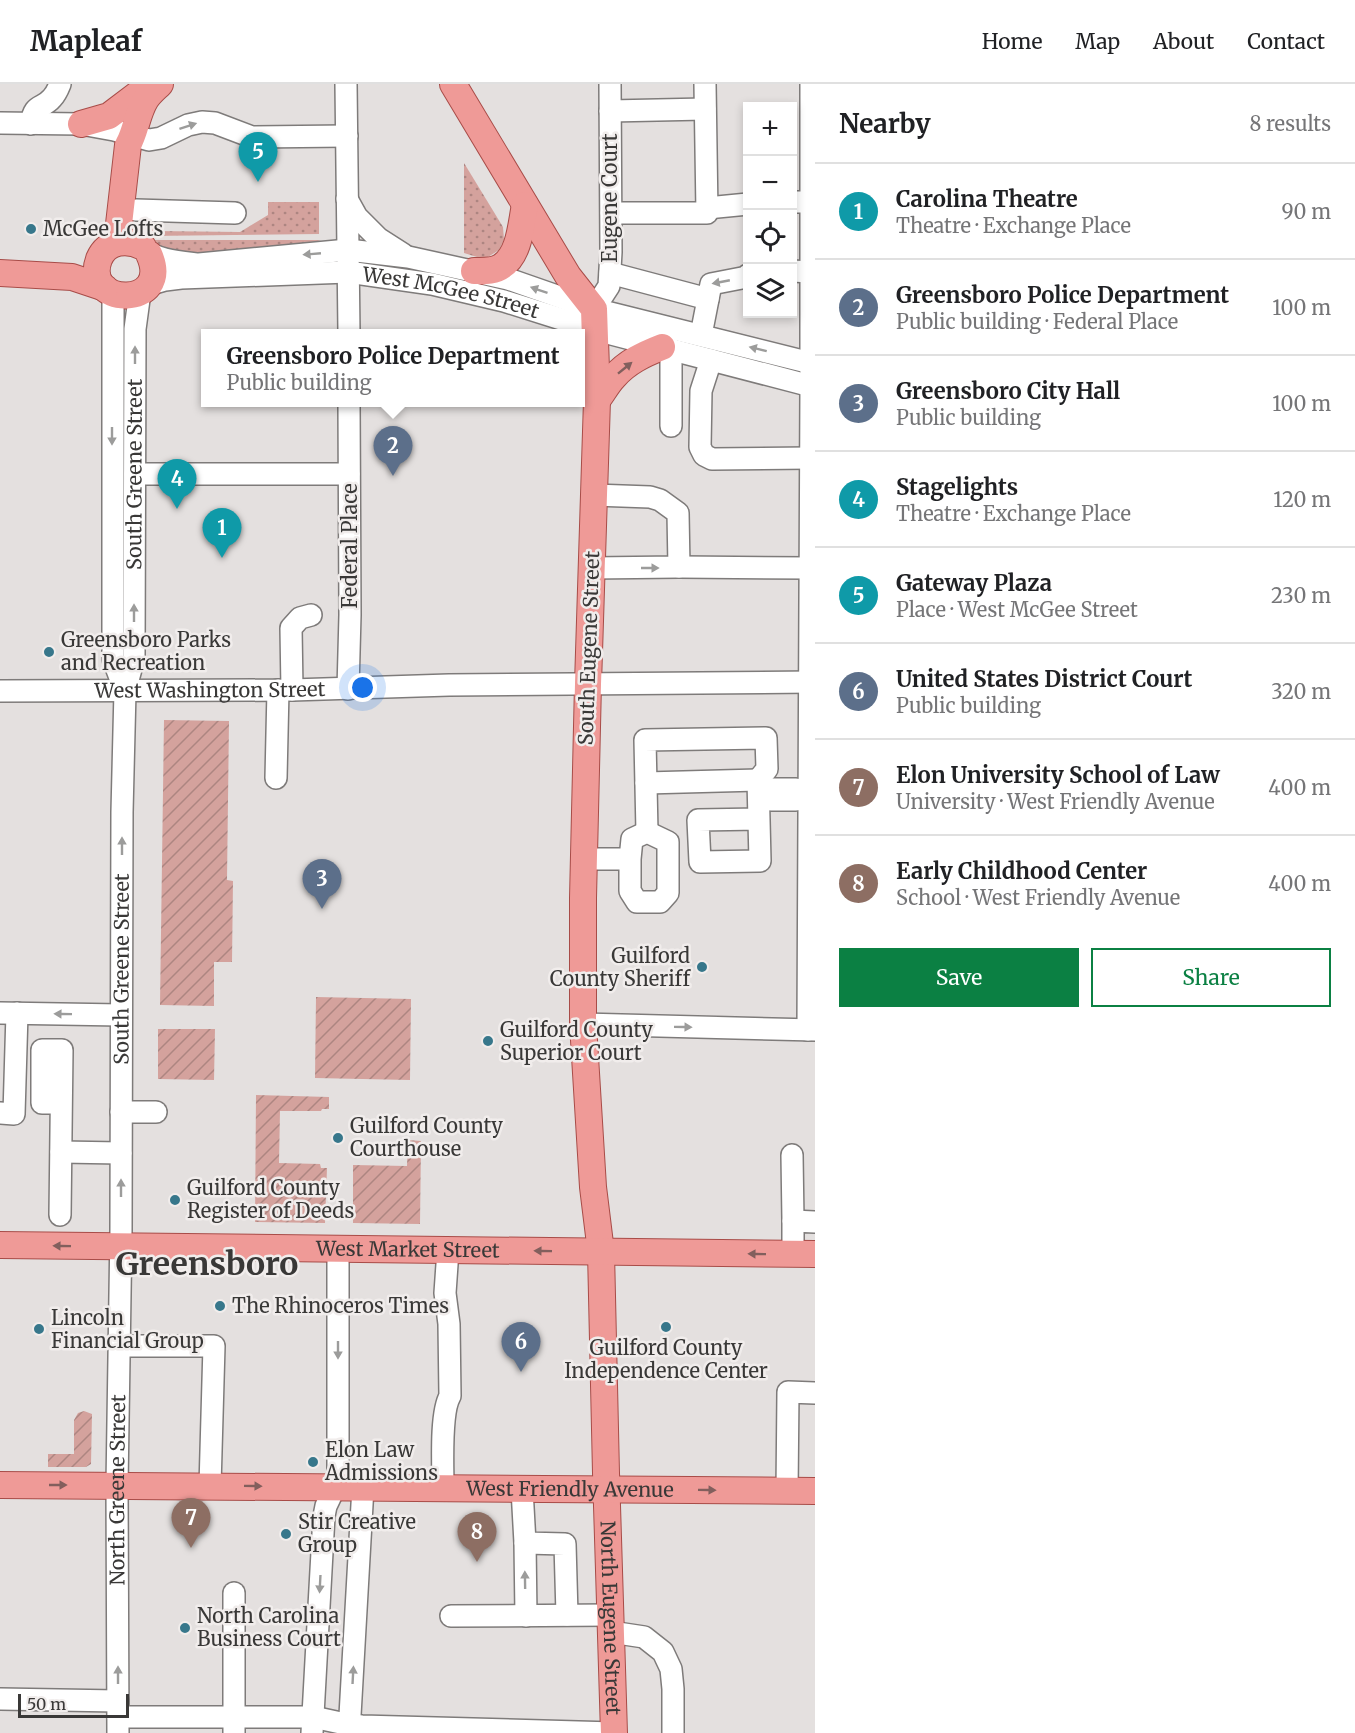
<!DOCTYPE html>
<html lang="en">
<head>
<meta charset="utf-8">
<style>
	body { margin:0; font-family:Merriweather,serif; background:#f6f6f6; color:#202124 }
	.controls { position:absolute; right:18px; top:18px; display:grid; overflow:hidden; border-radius:0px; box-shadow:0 3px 9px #0003 }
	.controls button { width:54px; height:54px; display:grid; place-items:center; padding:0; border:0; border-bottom:2px solid #e0e0e0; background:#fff; color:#202124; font:30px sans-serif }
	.scale { position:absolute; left:18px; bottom:15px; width:111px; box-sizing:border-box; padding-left:6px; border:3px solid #393837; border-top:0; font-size:16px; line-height:21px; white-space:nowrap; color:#393837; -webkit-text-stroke:4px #f1edec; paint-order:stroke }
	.you { position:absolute; left:363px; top:604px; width:21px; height:21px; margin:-15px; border:4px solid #fff; border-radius:50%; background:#1a73e8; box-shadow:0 0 0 9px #1a73e833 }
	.badge { display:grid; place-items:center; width:39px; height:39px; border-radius:50%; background:#0b8043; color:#fff; font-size:20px; font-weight:700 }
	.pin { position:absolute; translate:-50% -50px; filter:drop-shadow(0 2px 3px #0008) }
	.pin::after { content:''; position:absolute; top:32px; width:21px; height:18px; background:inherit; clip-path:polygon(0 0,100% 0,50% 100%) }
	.popup { position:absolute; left:201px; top:245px; width:384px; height:78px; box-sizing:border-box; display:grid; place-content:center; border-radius:0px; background:#fff; filter:drop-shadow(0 2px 4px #0005); font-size:20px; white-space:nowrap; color:#757577 }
	.popup b { font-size:22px; color:#202124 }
	.popup::after { content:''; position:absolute; left:50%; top:100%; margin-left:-12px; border:12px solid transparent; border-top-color:#fff }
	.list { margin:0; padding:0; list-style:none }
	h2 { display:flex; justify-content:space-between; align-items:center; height:78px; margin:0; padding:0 24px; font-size:26px }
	h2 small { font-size:20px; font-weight:400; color:#757577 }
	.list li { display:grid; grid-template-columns:39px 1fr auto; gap:18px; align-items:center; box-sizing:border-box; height:96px; padding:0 24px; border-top:2px solid #e0e0e0 }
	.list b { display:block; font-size:22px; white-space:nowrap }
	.list p { margin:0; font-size:20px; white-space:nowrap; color:#757577 }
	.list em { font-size:20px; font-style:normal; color:#757577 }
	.actions { display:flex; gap:12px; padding:18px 24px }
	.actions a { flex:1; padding:14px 0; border:2px solid #0b8043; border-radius:0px; text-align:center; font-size:21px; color:#0b8043 }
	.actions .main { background:#0b8043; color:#fff }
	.icon { flex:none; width:33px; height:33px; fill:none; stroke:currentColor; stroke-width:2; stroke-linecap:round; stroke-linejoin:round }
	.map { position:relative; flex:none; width:815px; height:1649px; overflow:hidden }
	header { display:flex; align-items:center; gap:36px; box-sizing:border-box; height:84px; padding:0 30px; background:#fff; border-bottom:2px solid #e0e0e0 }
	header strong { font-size:28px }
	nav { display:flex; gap:33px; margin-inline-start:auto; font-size:21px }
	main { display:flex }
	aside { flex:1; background:#fff }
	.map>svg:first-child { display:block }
	.grass { fill:url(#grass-dots) }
	.garden { fill:url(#garden-furrows) }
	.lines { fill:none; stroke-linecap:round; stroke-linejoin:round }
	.minor-casing { stroke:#7e7b7a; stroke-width:24 }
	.major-casing { stroke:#a84c48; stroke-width:28 }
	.minor { stroke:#fff; stroke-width:21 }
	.major { stroke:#ef9a97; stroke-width:26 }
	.oneway { fill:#9c9c9b }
	.oneway2 { fill:#825f5d }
	.poi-dot { fill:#37778b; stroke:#f1edec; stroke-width:2 }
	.labels { text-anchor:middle; stroke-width:5; stroke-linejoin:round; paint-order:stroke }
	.street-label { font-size:20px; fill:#393837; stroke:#f1edec }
	.poi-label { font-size:20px; fill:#393837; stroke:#f1edec; text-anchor:start }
	.town-label { font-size:32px; font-weight:bold; fill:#393837; stroke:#f1edec }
</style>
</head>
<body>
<header>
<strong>Mapleaf</strong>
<nav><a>Home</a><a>Map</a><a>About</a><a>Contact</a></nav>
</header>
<main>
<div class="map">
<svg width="815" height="1649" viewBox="0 0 815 1649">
	<defs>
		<pattern id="grass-dots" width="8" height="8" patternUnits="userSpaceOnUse" patternTransform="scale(1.5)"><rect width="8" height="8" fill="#d4a29d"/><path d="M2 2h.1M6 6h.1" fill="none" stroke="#ad8581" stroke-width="1.8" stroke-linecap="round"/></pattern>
		<pattern id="garden-furrows" width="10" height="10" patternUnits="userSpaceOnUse" patternTransform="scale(1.5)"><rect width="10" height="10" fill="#d4a29d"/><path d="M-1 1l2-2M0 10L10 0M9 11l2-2" fill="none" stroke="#ad8581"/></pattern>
	</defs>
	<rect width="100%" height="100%" fill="#e4e0df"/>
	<!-- grass -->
	<g class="grass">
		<polygon points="464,79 503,143 504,156 499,166 488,173 477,173 464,169"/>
		<polygon points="268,118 319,118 319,150 149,152 147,149 147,137 155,136 155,147 240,148 268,131"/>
		<polygon points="145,156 321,156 312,159 199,170 160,169"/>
	</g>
	<!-- garden -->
	<g class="garden">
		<polygon points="164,636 229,637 227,796 233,797 232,878 214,878 214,922 160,921"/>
		<polygon points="316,913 411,915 410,996 315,994"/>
		<polygon points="158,945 215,945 214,996 158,995"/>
		<polygon points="256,1011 329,1013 329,1025 322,1025 321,1027 280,1027 279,1079 320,1080 321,1084 327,1084 325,1139 255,1138"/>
		<polygon points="408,1056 421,1057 420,1140 353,1139 353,1081 407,1082"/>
		<polygon points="84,1327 92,1330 91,1380 86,1383 48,1383 48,1370 74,1370 74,1336 78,1329"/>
	</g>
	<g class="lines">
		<defs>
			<g id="minor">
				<polyline points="346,0 349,249"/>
				<polyline points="610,27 705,25"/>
				<polyline points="0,39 81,40 114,46 149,56 161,54 188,41 202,38 215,39 252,53 347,52"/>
				<path d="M31 40C34 18 42 26 52 14 56 10 58 5 60 0"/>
				<polyline points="347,115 357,133 378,154 403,170"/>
				<polyline points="792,118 811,118"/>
				<polyline points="707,124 748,120"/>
				<polyline points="136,126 235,129"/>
				<polyline points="611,129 707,129 705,0"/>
				<path d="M143 163C155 177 181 178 199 180L348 166 408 173 508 195 594 225 815 280"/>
				<polyline points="792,187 811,188"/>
				<polyline points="610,189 708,215"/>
				<path id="s1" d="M148 201 165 196 181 194 348 188 432 200 504 217 596 246 815 303"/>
				<polyline points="113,210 113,575 125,607"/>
				<polyline points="594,225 609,202 611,168 610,0"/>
				<polyline points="701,251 711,200 747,193 748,191"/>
				<polyline points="671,265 671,342"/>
				<polyline points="711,276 701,307 700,363 704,371 712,375 811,374"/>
				<polyline points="135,390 349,390"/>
				<polyline points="679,483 810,484"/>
				<polyline points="591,484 679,483 678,429 660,416 650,413 594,411"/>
				<polyline points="348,605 350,531 349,318"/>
				<polyline points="292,606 291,544 300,534 311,531"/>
				<path id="s2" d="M0 607 292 606 449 601 815 598"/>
				<polyline points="276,694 278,606"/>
				<polyline points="646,699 758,696"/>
				<polyline points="759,711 768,710 773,705 796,705 803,710 796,716 771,716 768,710"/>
				<polyline points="647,748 645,656 766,654 767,685 758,696 760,777 700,778 698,736 759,735"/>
				<polyline points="584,775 630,775 630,807 637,818 660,818 668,809 668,758 647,748 632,755 630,775"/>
				<polyline points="0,929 121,931"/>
				<polyline points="583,940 815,946"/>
				<polyline points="808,946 811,303 811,0"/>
				<polyline points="121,1028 156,1028"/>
				<polyline points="0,1029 14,1030 17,929"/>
				<polyline points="61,1068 121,1069"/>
				<polyline points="792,1071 793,1137"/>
				<polyline points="60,1131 62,966 42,966 42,1019 61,1019"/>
				<polyline points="793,1170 793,1137 815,1138"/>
				<polyline points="120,1262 214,1262 210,1402"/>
				<path d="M443 1404C443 1382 440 1329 450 1312L449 1240 445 1209 448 1166"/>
				<polyline points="522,1405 525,1459 565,1460 567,1531"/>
				<polyline points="787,1407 788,1308 815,1309"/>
				<polyline points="525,1459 526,1532"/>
				<polyline points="451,1532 610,1531"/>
				<polyline points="611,1548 644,1553 663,1568 671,1585 673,1605 673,1649"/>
				<polyline points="0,1615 118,1617"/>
				<polyline points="118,1633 313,1633 350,1641 362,1642 614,1649"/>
				<path id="s3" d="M118 1649 117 1401 121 1146 122 728 125 607 134 574 135 245 140 208"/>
				<polyline points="234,1649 234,1509"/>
				<polyline points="312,1649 324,1432 326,1422 335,1403 338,1389 338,1165"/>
				<polyline points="349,1649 363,1403"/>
			</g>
			<g id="major">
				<path id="s4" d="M453 0 568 192 594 225 597 316 588 600 583 814V940L593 1103 601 1168 606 1389 614 1649"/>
				<polyline points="81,40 109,32 138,10 153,3"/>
				<path d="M113 160 119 140 128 61C136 47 137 29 146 15 150 9 155 5 160 0"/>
				<path d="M143 163C128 155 107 156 99 175 81 224 174 225 149 170"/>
				<path d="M474 187C483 187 494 188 502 182 520 170 521 140 525 121"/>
				<polyline points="0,189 72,193 105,204"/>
				<path d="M597 316C603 309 607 300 614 293 627 278 644 270 662 263"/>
				<path id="s5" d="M0 1161 815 1170"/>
				<path id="s6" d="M0 1401 815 1407"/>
			</g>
		</defs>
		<!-- minor casing -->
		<use href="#minor" class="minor-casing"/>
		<!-- major casing -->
		<use href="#major" class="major-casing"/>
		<!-- minor -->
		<use href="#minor" class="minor"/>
		<!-- major -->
		<use href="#major" class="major"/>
	</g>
	<!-- one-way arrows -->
	<defs><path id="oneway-solid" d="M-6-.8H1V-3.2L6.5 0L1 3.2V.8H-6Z" transform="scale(1.5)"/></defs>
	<g class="oneway">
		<use href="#oneway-solid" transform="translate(188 42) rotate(-18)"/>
		<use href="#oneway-solid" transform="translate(312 170) rotate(175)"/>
		<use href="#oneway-solid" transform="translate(721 198) rotate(169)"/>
		<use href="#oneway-solid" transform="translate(539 206) rotate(-161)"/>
		<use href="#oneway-solid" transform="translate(758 265) rotate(-166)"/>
		<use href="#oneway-solid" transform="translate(135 271) rotate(-90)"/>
		<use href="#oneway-solid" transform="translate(112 352) rotate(90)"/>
		<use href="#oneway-solid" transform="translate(650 484)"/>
		<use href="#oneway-solid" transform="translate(134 529) rotate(-90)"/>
		<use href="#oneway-solid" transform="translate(122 762) rotate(-90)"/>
		<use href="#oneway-solid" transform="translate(63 930) rotate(-179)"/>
		<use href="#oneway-solid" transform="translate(683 943) rotate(1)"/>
		<use href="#oneway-solid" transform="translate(121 1104) rotate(-90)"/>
		<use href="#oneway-solid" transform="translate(338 1266) rotate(90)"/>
		<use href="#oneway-solid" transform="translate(525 1496) rotate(-91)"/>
		<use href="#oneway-solid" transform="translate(320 1500) rotate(93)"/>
		<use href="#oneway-solid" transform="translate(118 1591) rotate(-90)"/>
		<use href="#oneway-solid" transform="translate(353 1591) rotate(-87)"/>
	</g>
	<g class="oneway2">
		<use href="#oneway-solid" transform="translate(625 284) rotate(-39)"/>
		<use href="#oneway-solid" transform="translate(62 1162) rotate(-179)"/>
		<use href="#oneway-solid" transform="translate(543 1167) rotate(-179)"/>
		<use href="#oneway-solid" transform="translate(757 1170) rotate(-179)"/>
		<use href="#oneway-solid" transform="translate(58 1401)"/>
		<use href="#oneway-solid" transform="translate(253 1402) rotate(1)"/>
		<use href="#oneway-solid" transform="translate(707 1406) rotate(1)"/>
	</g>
	<!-- markers -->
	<g class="poi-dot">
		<circle cx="31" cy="145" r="6"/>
		<circle cx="49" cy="568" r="6"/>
		<circle cx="702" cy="883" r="6"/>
		<circle cx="488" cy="957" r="6"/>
		<circle cx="338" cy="1054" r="6"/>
		<circle cx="175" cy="1116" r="6"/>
		<circle cx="220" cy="1222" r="6"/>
		<circle cx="666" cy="1243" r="6"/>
		<circle cx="39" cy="1245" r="6"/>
		<circle cx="313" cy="1378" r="6"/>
		<circle cx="286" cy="1450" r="6"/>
		<circle cx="185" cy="1544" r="6"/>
	</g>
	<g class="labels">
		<!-- street labels -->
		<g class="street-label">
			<text transform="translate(610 114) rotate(-90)" y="7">Eugene Court</text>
			<text dy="7" stroke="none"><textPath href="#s1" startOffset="306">West McGee Street</textPath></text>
			<text dy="7" stroke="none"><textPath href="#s3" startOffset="1260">South Greene Street</textPath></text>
			<text transform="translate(350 462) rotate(-90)" y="7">Federal Place</text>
			<text transform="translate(589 564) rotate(-88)" y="7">South Eugene Street</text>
			<text dy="7" stroke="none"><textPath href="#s2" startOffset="210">West Washington Street</textPath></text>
			<text dy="7" stroke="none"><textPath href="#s3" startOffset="764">South Greene Street</textPath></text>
			<text dy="7" stroke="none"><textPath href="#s5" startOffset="408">West Market Street</textPath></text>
			<text dy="7" stroke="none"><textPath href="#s6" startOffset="570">West Friendly Avenue</textPath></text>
			<text dy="7" stroke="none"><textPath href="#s3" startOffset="243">North Greene Street</textPath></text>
			<text dy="7" stroke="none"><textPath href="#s4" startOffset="1576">North Eugene Street</textPath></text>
		</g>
		<!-- poi labels -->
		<g class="poi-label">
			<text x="43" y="152">McGee Lofts</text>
			<text x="61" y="563">Greensboro Parks<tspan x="61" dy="23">and Recreation</tspan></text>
			<text x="690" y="879" text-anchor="end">Guilford<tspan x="690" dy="23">County Sheriff</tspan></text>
			<text x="500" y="953">Guilford County<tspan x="500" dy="23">Superior Court</tspan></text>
			<text x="350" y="1049">Guilford County<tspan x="350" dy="23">Courthouse</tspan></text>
			<text x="187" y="1111">Guilford County<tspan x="187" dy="23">Register of Deeds</tspan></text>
			<text x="232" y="1229">The Rhinoceros Times</text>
			<text x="51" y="1241">Lincoln<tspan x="51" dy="23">Financial Group</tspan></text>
			<text x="666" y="1271" text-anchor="middle">Guilford County<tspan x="666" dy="23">Independence Center</tspan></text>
			<text x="325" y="1373">Elon Law<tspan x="325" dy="23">Admissions</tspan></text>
			<text x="298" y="1445">Stir Creative<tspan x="298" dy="23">Group</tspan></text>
			<text x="197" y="1539">North Carolina<tspan x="197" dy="23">Business Court</tspan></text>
		</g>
		<!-- town labels -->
		<g class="town-label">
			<text x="207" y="1191">Greensboro</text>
		</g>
	</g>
</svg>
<div class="controls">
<button>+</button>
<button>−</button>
<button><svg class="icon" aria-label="locate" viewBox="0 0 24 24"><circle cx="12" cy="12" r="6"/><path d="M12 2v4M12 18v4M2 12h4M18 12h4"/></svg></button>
<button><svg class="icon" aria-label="layers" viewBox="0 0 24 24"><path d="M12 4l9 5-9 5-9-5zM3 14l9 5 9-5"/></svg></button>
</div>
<div class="scale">50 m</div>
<div class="you"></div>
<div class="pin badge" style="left:222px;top:474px;background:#0f9aa8">1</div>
<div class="pin badge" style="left:393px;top:392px;background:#5c6f8a">2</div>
<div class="popup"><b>Greensboro Police Department</b>Public building</div>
<div class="pin badge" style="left:322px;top:825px;background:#5c6f8a">3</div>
<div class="pin badge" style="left:177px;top:425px;background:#0f9aa8">4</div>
<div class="pin badge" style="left:258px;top:98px;background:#0f9aa8">5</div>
<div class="pin badge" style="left:521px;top:1288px;background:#5c6f8a">6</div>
<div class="pin badge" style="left:191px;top:1464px;background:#8d6e63">7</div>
<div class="pin badge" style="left:477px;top:1478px;background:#8d6e63">8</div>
</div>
<aside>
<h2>Nearby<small>8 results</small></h2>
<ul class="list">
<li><span class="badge" style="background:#0f9aa8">1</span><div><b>Carolina Theatre</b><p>Theatre · Exchange Place</p></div><em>90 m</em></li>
<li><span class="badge" style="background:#5c6f8a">2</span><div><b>Greensboro Police Department</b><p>Public building · Federal Place</p></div><em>100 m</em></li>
<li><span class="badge" style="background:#5c6f8a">3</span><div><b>Greensboro City Hall</b><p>Public building</p></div><em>100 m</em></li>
<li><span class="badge" style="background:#0f9aa8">4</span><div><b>Stagelights</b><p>Theatre · Exchange Place</p></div><em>120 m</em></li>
<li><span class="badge" style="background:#0f9aa8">5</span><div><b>Gateway Plaza</b><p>Place · West McGee Street</p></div><em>230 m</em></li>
<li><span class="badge" style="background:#5c6f8a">6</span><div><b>United States District Court</b><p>Public building</p></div><em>320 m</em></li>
<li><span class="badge" style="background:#8d6e63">7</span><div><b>Elon University School of Law</b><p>University · West Friendly Avenue</p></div><em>400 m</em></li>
<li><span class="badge" style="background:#8d6e63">8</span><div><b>Early Childhood Center</b><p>School · West Friendly Avenue</p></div><em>400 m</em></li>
</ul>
<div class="actions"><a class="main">Save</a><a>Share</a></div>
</aside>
</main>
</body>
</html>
